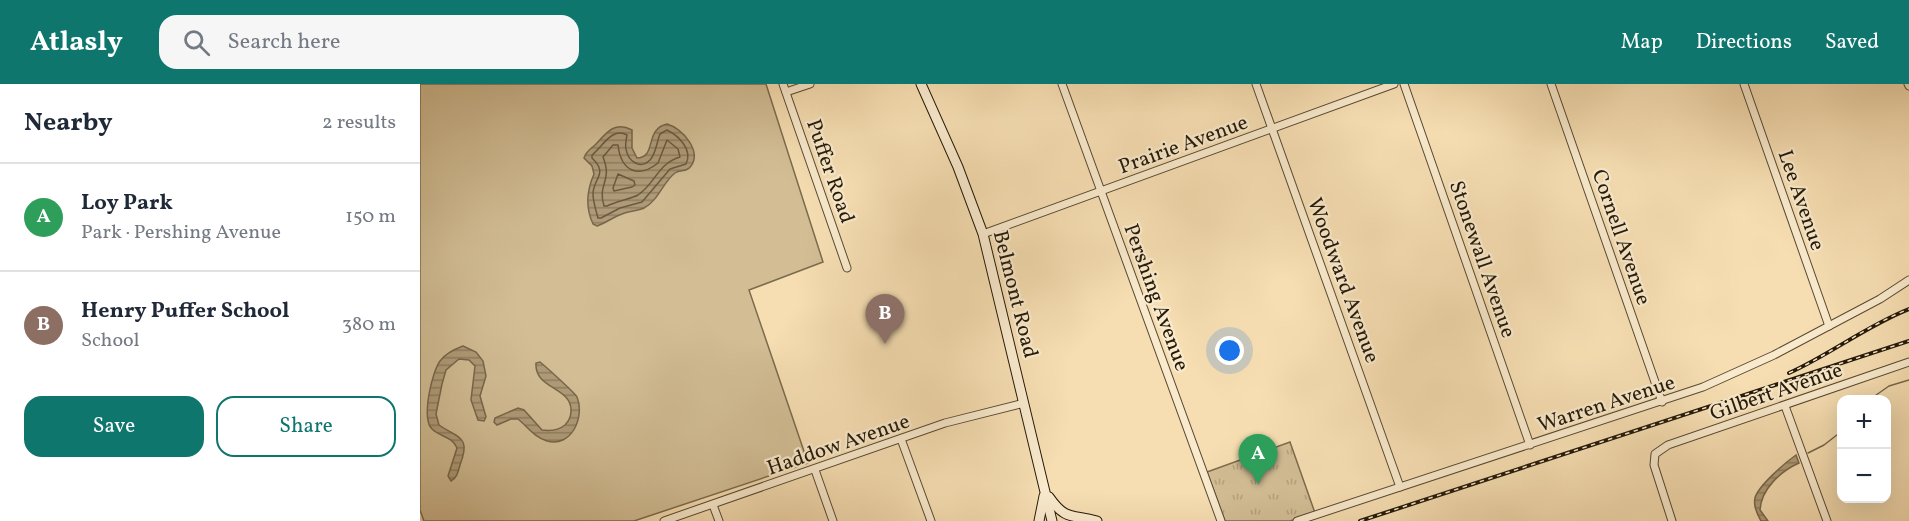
<!DOCTYPE html>
<html lang="en">
<head>
<meta charset="utf-8">
<style>
	body { margin:0; font-family:Vollkorn,serif; background:#f6f6f7; color:#1f2937 }
	.controls { position:absolute; right:18px; bottom:18px; display:grid; overflow:hidden; border-radius:12px; box-shadow:0 6px 24px #0002 }
	.controls button { width:54px; height:54px; display:grid; place-items:center; padding:0; border:0; border-bottom:2px solid #e0e1e3; background:#fff; color:#1f2937; font:30px sans-serif }
	.you { position:absolute; left:810px; top:267px; width:21px; height:21px; margin:-15px; border:4px solid #fff; border-radius:50%; background:#1a73e8; box-shadow:0 0 0 9px #1a73e833 }
	.badge { display:grid; place-items:center; width:39px; height:39px; border-radius:50%; background:#0f766e; color:#fff; font-size:20px; font-weight:700 }
	.pin { position:absolute; translate:-50% -50px; filter:drop-shadow(0 2px 3px #0008) }
	.pin::after { content:''; position:absolute; top:32px; width:21px; height:18px; background:inherit; clip-path:polygon(0 0,100% 0,50% 100%) }
	.list { margin:0; padding:0; list-style:none }
	h2 { display:flex; justify-content:space-between; align-items:center; height:78px; margin:0; padding:0 24px; font-size:26px }
	h2 small { font-size:20px; font-weight:400; color:#747a83 }
	.list li { display:grid; grid-template-columns:39px 1fr auto; gap:18px; align-items:center; box-sizing:border-box; height:108px; padding:0 24px; border-top:2px solid #e0e1e3 }
	.list b { display:block; font-size:22px; white-space:nowrap }
	.list p { margin:0; font-size:20px; white-space:nowrap; color:#747a83 }
	.list em { font-size:20px; font-style:normal; color:#747a83 }
	.actions { display:flex; gap:12px; padding:18px 24px }
	.actions a { flex:1; padding:14px 0; border:2px solid #0f766e; border-radius:18px; text-align:center; font-size:21px; color:#0f766e }
	.actions .main { background:#0f766e; color:#fff }
	.icon { flex:none; width:33px; height:33px; fill:none; stroke:currentColor; stroke-width:2; stroke-linecap:round; stroke-linejoin:round }
	.map { position:relative; flex:none; width:1489px; height:437px; overflow:hidden }
	header { display:flex; align-items:center; gap:36px; box-sizing:border-box; height:84px; padding:0 30px; background:#0f766e; color:#fff }
	header strong { font-size:28px }
	nav { display:flex; gap:33px; margin-inline-start:auto; font-size:21px }
	.search { width:420px; height:54px; background:#f6f6f7; display:flex; align-items:center; gap:15px; box-sizing:border-box; padding:0 21px; border-radius:18px; color:#747a83; font-size:22px }
	main { display:flex }
	aside { flex:1; background:#fff }
	.map>svg:first-child { display:block }
	.green { fill:#d2bd95; stroke:#7b6b4e; stroke-width:1.5 }
	.park { fill:url(#park-tufts); stroke:#7b6b4e; stroke-width:1.5 }
	.water { fill:url(#water-rules); stroke:#77674b; stroke-width:1.5 }
	.lines { fill:none; stroke-linecap:round; stroke-linejoin:round }
	.shore { stroke:#6a5a40; stroke-width:1.5 }
	.stream { stroke:#77674b; stroke-width:1.5 }
	.street-casing { stroke:#584a32; stroke-width:9 }
	.secondary-casing { stroke:#241908; stroke-width:11 }
	.street { stroke:#f9eacd; stroke-width:7 }
	.secondary { stroke:#f9eacd; stroke-width:9 }
	.rail-casing { stroke:#241908; stroke-width:4 }
	.rail { stroke:#f9eacd; stroke-width:1.5; stroke-dasharray:4.5; stroke-linecap:butt }
	.labels { text-anchor:middle; stroke-width:4.5; stroke-linejoin:round; paint-order:stroke }
	.street-label { font-size:21px; fill:#241908; stroke:#f9eacd }
</style>
</head>
<body>
<header>
<strong>Atlasly</strong>
<div class="search"><svg class="icon" aria-label="search" viewBox="0 0 24 24"><circle cx="10" cy="10" r="6"/><path d="M15 15l6 6"/></svg>Search here</div>
<nav><a>Map</a><a>Directions</a><a>Saved</a></nav>
</header>
<main>
<aside>
<h2>Nearby<small>2 results</small></h2>
<ul class="list">
<li><span class="badge" style="background:#2e9e5b">A</span><div><b>Loy Park</b><p>Park · Pershing Avenue</p></div><em>150 m</em></li>
<li><span class="badge" style="background:#8d6e63">B</span><div><b>Henry Puffer School</b><p>School</p></div><em>380 m</em></li>
</ul>
<div class="actions"><a class="main">Save</a><a>Share</a></div>
</aside>
<div class="map">
<svg width="1489" height="437" viewBox="0 0 1489 437">
	<defs>
		<pattern id="park-tufts" width="24" height="20" patternUnits="userSpaceOnUse" patternTransform="scale(1.5)"><rect width="24" height="20" fill="#d2bd95"/><path d="M3 7l-1-3M5 7V3M7 7l1-3M15 17l-1-3M17 17v-4M19 17l1-3" fill="none" stroke="#b4a27f"/></pattern>
		<pattern id="water-rules" width="6" height="5" patternUnits="userSpaceOnUse" patternTransform="scale(1.5)"><rect width="6" height="5" fill="#af9b78"/><path d="M0 2.5h6" fill="none" stroke="#8e7e60"/></pattern>
	</defs>
	<rect width="100%" height="100%" fill="#f6deb2"/>
	<filter id="stains"><feTurbulence type="fractalNoise" baseFrequency=".00333" numOctaves="4"/><feColorMatrix values="0 0 0 0 .2 0 0 0 0 .09 0 0 0 0 .02 0 0 0 .5 -.17"/></filter>
	<radialGradient id="worn" r=".72"><stop offset=".6" stop-color="#630" stop-opacity="0"/><stop offset="1" stop-color="#630" stop-opacity=".3"/></radialGradient>
	<!-- green -->
	<polygon class="green" points="0,0 346,0 403,178 329,206 388,379 214,437 4,437 0,426"/>
	<!-- park -->
	<polygon class="park" points="870,358 895,429 870,437 805,437 787,388"/>
	<!-- water -->
	<g class="water">
		<path d="M247 40C262 44 282 67 271 82 266 89 261 85 255 89 243 98 238 117 224 124 218 127 209 127 202 130 193 133 186 139 177 142L173 140C165 123 167 106 174 90L172 82 164 74C166 67 171 65 176 60 187 48 195 37 212 46V64L217 74C237 74 224 45 247 40Z"/>
		<path d="M43 262 56 268 63 277 66 292 60 312 66 333 64 337 58 336 51 316 55 282 49 276 39 275 26 286 22 300 16 330 19 341C39 355 51 352 40 381 38 388 37 394 31 397L28 392 37 364C32 352 20 353 12 345 1 334 12 288 20 277 25 270 35 265 43 262Z"/>
		<path d="M120 278C125 282 155 309 157 313 165 332 152 364 127 357 114 353 108 343 98 335H91L77 341 74 338 75 334 98 324 104 326 122 346C130 347 139 346 145 341 149 337 151 332 151 327 152 303 114 305 116 279Z"/>
		<path d="M1376 371 1379 379C1361 387 1341 405 1340 426L1348 437H1341C1337 430 1333 422 1335 414 1338 402 1366 378 1376 371Z"/>
	</g>
	<g class="lines">
		<!-- shore -->
		<g class="shore">
			<path d="M247 46C259 52 273 66 266 80L250 85 222 118 200 124 181 134H178C176 127 173 117 173 110 173 94 189 90 172 74V71C183 62 192 43 207 51 206 56 205 61 206 65 208 77 220 86 230 76 236 70 237 57 240 50Z"/>
			<path d="M247 56 258 65 260 73C237 80 236 99 218 111 213 114 195 118 187 122H184C177 99 193 98 183 73L193 61H198C201 87 218 95 238 79Z"/>
			<polygon points="198,90 214,97 215,101 212,103 194,107 193,104"/>
		</g>
		<!-- stream -->
		<g class="stream">
			<polyline points="1449,316 1469,302 1489,296"/>
			<polyline points="1388,369 1404,361 1422,347"/>
		</g>
		<defs>
			<g id="street">
				<polyline points="363,0 427,184"/>
				<polyline points="642,0 801,437"/>
				<polyline points="836,0 980,403"/>
				<polyline points="984,0 1110,361"/>
				<polyline points="1131,0 1242,318"/>
				<polyline points="1324,0 1409,242"/>
				<polyline points="1488,0 1489,2"/>
				<polyline points="366,8 390,0"/>
				<polyline points="563,150 974,0"/>
				<polyline points="1365,322 1407,437"/>
				<polyline points="481,355 511,437"/>
				<polyline points="395,386 413,437"/>
				<polyline points="293,421 299,437"/>
				<polyline points="244,437 525,339 604,319"/>
				<polyline points="877,437 1283,303 1354,271 1460,215 1489,196"/>
				<polyline points="1252,437 1234,381 1235,370 1248,361 1489,278"/>
			</g>
			<g id="secondary">
				<polyline points="501,0 538,83 563,150 632,437"/>
				<path d="M629 413C646 437 651 430 677 437"/>
				<polyline points="619,437 624,412"/>
			</g>
		</defs>
		<!-- street casing -->
		<use href="#street" class="street-casing"/>
		<!-- secondary casing -->
		<use href="#secondary" class="secondary-casing"/>
		<!-- street -->
		<use href="#street" class="street"/>
		<!-- secondary -->
		<use href="#secondary" class="secondary"/>
		<defs>
			<g id="rail">
				<path d="M1369 289C1411 270 1446 242 1489 225"/>
				<polyline points="940,437 1489,257"/>
			</g>
		</defs>
		<!-- rail casing -->
		<use href="#rail" class="rail-casing"/>
		<!-- rail -->
		<use href="#rail" class="rail"/>
	</g>
	<g class="labels">
		<!-- street labels -->
		<g class="street-label">
			<text transform="translate(763 60) rotate(-20)" y="7">Prairie Avenue</text>
			<text transform="translate(411 87) rotate(71)" y="7">Puffer Road</text>
			<text transform="translate(1382 116) rotate(71)" y="7">Lee Avenue</text>
			<text transform="translate(1202 153) rotate(71)" y="7">Cornell Avenue</text>
			<text transform="translate(1063 175) rotate(71)" y="7">Stonewall Avenue</text>
			<text transform="translate(924 196) rotate(70)" y="7">Woodward Avenue</text>
			<text transform="translate(596 210) rotate(76)" y="7">Belmont Road</text>
			<text transform="translate(737 213) rotate(70)" y="7">Pershing Avenue</text>
			<text transform="translate(1356 307) rotate(-19)" y="7">Gilbert Avenue</text>
			<text transform="translate(1186 319) rotate(-18)" y="7">Warren Avenue</text>
			<text transform="translate(418 360) rotate(-19)" y="7">Haddow Avenue</text>
		</g>
	</g>
	<rect width="100%" height="100%" filter="url(#stains)"/>
	<rect width="100%" height="100%" fill="url(#worn)"/>
</svg>
<div class="controls">
<button>+</button>
<button>−</button>
</div>
<div class="you"></div>
<div class="pin badge" style="left:838px;top:400px;background:#2e9e5b">A</div>
<div class="pin badge" style="left:465px;top:260px;background:#8d6e63">B</div>
</div>
</main>
</body>
</html>
